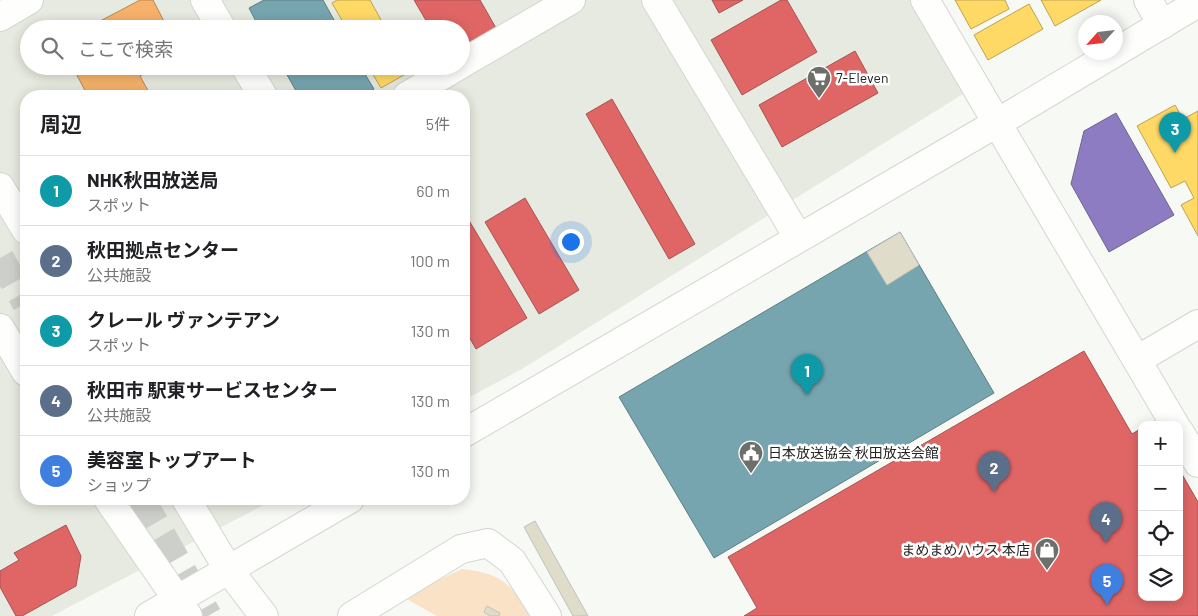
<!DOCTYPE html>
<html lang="ja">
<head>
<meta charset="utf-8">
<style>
	body { margin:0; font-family:Barlow,"Noto Sans JP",sans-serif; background:#f2f2f2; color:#202124 }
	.controls { position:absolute; right:15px; bottom:15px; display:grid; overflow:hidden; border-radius:10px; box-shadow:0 2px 12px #0003 }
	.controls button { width:45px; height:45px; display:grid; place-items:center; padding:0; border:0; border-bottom:1px solid #e0e0e0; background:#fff; color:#202124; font:25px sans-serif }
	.compass { position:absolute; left:1078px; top:15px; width:45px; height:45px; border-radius:50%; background:#fff; box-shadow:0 2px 12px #0003; rotate:243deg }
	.you { position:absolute; left:570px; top:241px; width:18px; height:18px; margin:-12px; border:4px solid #fff; border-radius:50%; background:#1a73e8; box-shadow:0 0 0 8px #1a73e833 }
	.badge { display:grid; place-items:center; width:32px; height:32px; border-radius:50%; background:#0f766e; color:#fff; font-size:16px; font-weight:700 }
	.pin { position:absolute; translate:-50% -41px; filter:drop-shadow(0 1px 2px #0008) }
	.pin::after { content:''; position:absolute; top:26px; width:18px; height:15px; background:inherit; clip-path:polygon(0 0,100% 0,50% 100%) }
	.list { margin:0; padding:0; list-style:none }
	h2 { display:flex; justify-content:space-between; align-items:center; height:65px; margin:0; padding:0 20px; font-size:21px }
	h2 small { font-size:16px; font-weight:400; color:#757577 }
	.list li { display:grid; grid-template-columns:32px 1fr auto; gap:15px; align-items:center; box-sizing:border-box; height:70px; padding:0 20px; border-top:1px solid #e0e0e0 }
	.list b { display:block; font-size:19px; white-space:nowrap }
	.list p { margin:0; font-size:16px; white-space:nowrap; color:#757577 }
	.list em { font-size:16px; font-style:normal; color:#757577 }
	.icon { flex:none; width:28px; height:28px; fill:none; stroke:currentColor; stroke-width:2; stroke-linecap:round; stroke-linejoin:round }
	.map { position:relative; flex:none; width:1198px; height:616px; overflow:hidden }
	.search { position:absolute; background:#fff; box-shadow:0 2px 12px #0003; left:20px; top:20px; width:450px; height:55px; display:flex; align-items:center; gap:12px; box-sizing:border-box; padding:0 18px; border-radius:28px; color:#757577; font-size:19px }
	.panel { position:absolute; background:#fff; box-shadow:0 2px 12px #0003; left:20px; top:90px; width:450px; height:415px; border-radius:20px }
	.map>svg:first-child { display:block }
	.built { fill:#e7eae0; fill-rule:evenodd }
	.green { fill:#fae2c7 }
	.homes { fill:#ffd966; stroke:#bda351 }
	.shops { fill:#e06666; stroke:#a75251 }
	.offices { fill:#8e7cc3; stroke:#6e6292 }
	.health { fill:#f6b26b; stroke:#b78855 }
	.public { fill:#76a5af; stroke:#5d7f84 }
	.building { fill:#dfdcc9; stroke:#c1c1be }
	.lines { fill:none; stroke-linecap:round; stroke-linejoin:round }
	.highway-tunnel { stroke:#cdcfca; stroke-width:28; stroke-dasharray:28 14; stroke-linecap:butt }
	.street-casing { stroke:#d4d6d1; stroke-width:30 }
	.secondary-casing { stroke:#d4d6d1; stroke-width:30 }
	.street { stroke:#fefefd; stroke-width:28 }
	.secondary { stroke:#fefefd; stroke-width:28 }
	.labels { text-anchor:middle; stroke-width:5; stroke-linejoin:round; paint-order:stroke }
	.poi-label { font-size:14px; fill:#232521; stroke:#fff; text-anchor:start }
</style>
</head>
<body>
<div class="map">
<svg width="1198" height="616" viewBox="0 0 1198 616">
	<rect width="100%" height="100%" fill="#f7f9f4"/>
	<!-- built -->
	<path class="built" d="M0 0H918L971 89 522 369 464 400V96H26V499H275L52 616H0ZM29 29H461V66H29Z"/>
	<!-- green -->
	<path class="green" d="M462 569C500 573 511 583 530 616H437L403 597Z"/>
	<!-- homes -->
	<g class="homes">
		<polygon points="337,0 370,0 386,29 347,29 332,3"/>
		<polygon points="955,0 1005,0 1009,9 971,29"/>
		<polygon points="1041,0 1101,0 1055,26"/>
		<polygon points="1029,4 1043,29 988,60 974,35"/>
		<polygon points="368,66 408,66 411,71 381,88"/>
		<polygon points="1175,105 1183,119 1198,111 1198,236 1181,205 1194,198 1185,181 1171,188 1137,126"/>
	</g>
	<!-- shops -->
	<g class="shops">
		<polygon points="414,0 480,0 496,28 461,48 461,29 431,29"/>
		<polygon points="712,0 743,0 719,13"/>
		<polygon points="781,0 787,0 817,52 742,95 711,40"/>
		<polygon points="855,51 878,93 782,147 759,105"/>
		<polygon points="612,99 695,244 669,259 586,114"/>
		<polygon points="525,198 579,290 539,314 485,222"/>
		<polygon points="464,212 527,318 476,349 464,328"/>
		<polygon points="1084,351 1132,434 1142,428 1142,597 1179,597 1179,469 1198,502 1198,616 744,616 757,608 728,557"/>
		<polygon points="66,525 81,556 76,586 22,616 16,616 0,587 0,571 19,560 14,553"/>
	</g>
	<!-- offices -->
	<polygon class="offices" points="1116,113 1174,215 1109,252 1071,184 1084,131"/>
	<!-- health -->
	<g class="health">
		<polygon points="140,0 153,0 168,29 85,29"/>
		<polygon points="72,66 158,66 140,76 151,96 88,96"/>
	</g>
	<!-- public -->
	<g class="public">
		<polygon points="264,0 323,0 339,29 260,29 249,8"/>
		<polygon points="282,66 360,66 374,89 361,96 299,96"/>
		<polygon points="900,232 994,393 714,558 619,397"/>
	</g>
	<!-- building -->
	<g class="building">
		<polygon points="900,232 919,265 887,285 867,252"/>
		<polygon points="535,521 588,616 573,616 524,527"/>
		<polygon points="487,606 500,613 499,616 490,616 484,612"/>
	</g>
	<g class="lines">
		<!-- highway-tunnel -->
		<g class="highway-tunnel">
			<polyline points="0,258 26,303"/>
			<polyline points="141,499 208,616"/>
		</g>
		<defs>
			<g id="street">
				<polyline points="205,0 222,29"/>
				<polyline points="656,0 798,237"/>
				<polyline points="925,0 997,123"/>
				<polyline points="1148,0 1162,25"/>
				<polyline points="461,64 571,0"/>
				<polyline points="245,66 263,96"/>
				<polyline points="407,96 458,66"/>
				<polyline points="1137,360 1198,324"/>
				<polyline points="228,569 264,616"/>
				<polyline points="177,599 188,616"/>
				<polyline points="352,616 461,549 488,543 512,561 547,616"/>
			</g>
			<g id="secondary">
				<polyline points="0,17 29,0"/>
				<polyline points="997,123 1175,425"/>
				<polyline points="0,187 26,230"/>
				<polyline points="0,328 26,372"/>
				<polyline points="1179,431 1198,463"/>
				<polyline points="464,433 997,123 1198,3"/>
				<polyline points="108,499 177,599"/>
				<polyline points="186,499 228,569"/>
				<polyline points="149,616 350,499"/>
			</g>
		</defs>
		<!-- street casing -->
		<use href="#street" class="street-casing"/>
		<!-- secondary casing -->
		<use href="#secondary" class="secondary-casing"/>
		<!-- street -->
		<use href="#street" class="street"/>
		<!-- secondary -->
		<use href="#secondary" class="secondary"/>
	</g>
	<!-- icons -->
	<defs>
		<symbol id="supermarket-pin" viewBox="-11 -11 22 30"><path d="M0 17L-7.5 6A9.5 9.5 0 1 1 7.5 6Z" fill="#6d6f6b" stroke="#fff"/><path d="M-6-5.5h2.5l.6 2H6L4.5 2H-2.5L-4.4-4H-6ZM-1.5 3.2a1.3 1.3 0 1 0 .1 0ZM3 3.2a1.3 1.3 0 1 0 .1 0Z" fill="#fff"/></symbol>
		<symbol id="civic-pin" viewBox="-11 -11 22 30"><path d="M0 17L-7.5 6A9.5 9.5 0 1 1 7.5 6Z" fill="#6d6f6b" stroke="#fff"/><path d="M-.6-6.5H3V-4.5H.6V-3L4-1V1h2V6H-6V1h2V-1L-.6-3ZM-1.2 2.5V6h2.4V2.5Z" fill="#fff"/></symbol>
		<symbol id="shop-pin" viewBox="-11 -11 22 30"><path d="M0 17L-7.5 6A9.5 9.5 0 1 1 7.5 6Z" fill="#6d6f6b" stroke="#fff"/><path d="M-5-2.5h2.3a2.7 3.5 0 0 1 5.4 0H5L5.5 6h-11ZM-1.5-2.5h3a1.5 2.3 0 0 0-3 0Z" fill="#fff"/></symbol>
	</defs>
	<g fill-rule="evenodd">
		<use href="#supermarket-pin" x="805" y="64" width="28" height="38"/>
		<use href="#civic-pin" x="737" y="439" width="28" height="38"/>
		<use href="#shop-pin" x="1033" y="536" width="28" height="38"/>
	</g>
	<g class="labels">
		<!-- poi labels -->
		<g class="poi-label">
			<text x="836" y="83">7-Eleven</text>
			<text x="768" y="458">日本放送協会 秋田放送会館</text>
			<text x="1030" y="555" text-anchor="end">まめまめハウス 本店</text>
		</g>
	</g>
</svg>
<div class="controls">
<button>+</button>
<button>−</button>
<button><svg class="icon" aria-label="locate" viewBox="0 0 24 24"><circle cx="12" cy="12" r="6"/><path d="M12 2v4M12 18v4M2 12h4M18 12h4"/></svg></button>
<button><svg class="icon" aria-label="layers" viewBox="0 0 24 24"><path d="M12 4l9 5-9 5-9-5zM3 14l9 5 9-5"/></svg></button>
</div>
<svg class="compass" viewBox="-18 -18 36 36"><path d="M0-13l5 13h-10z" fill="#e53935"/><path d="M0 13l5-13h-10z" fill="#757577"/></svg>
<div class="you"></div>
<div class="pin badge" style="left:807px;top:395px;background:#0f9aa8">1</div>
<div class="pin badge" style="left:994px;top:492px;background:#5c6f8a">2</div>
<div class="pin badge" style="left:1175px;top:153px;background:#0f9aa8">3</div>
<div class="pin badge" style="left:1106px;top:543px;background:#5c6f8a">4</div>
<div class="pin badge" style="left:1107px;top:605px;background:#3f7fe0">5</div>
<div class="search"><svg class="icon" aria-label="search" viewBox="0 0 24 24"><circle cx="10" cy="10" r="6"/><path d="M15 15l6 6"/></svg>ここで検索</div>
<section class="panel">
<h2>周辺<small>5件</small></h2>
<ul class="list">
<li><span class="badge" style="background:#0f9aa8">1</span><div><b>NHK秋田放送局</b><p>スポット</p></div><em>60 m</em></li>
<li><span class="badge" style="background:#5c6f8a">2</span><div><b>秋田拠点センター</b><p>公共施設</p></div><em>100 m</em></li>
<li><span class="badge" style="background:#0f9aa8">3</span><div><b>クレール ヴァンテアン</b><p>スポット</p></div><em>130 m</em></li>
<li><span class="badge" style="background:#5c6f8a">4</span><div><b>秋田市 駅東サービスセンター</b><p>公共施設</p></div><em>130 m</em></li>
<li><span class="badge" style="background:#3f7fe0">5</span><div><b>美容室トップアート</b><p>ショップ</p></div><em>130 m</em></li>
</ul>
</section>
</div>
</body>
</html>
